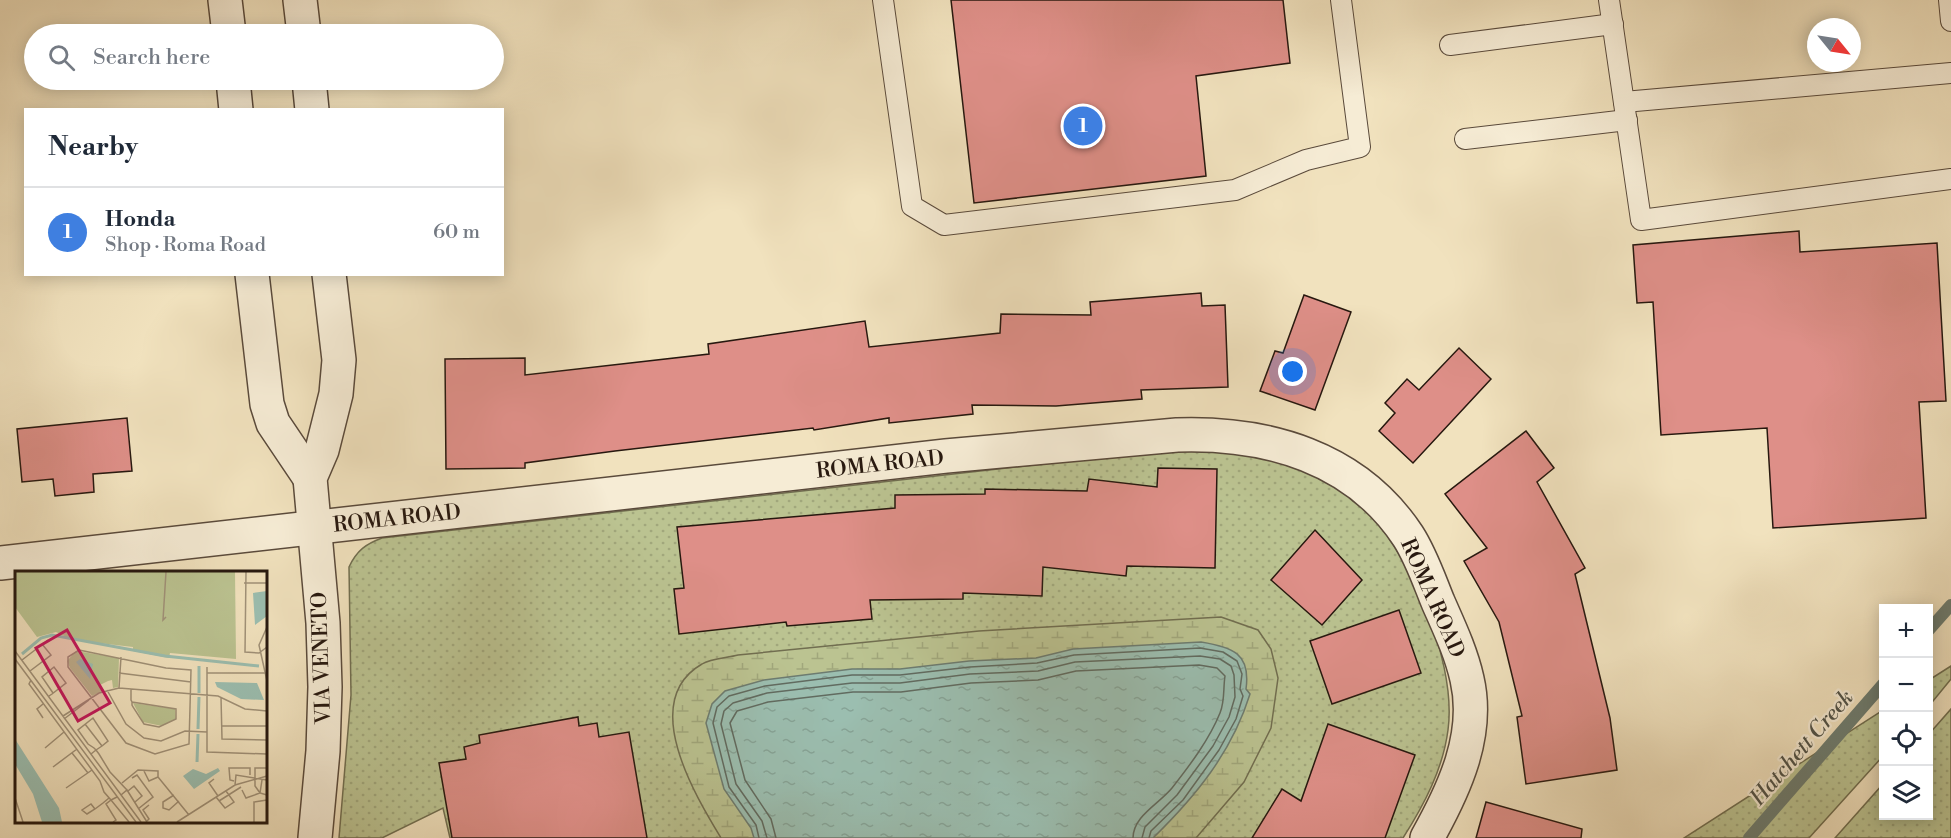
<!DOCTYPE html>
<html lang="en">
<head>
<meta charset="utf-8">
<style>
	body { margin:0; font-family:"Libre Bodoni",serif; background:#f2f2f3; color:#1f2937 }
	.controls { position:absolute; right:18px; bottom:18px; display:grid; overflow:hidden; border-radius:0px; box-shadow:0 3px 15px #0003 }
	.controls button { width:54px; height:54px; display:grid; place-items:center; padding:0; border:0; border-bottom:2px solid #e0e1e3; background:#fff; color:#1f2937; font:30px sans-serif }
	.compass { position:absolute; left:1807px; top:18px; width:54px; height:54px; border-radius:50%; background:#fff; box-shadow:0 3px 15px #0003; rotate:120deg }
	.you { position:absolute; left:1293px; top:372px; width:21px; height:21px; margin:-15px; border:4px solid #fff; border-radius:50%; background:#1a73e8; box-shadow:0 0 0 9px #1a73e833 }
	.badge { display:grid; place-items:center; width:39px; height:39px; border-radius:50%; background:#0b8043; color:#fff; font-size:20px; font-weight:700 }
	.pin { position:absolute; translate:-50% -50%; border:3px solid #fff; box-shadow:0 2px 6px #0006 }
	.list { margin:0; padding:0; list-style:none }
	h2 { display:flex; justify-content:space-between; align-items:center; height:78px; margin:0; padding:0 24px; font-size:26px }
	h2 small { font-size:20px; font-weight:400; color:#747a83 }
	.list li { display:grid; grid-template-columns:39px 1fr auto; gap:18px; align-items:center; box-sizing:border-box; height:90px; padding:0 24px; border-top:2px solid #e0e1e3 }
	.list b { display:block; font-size:22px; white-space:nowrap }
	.list p { margin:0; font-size:20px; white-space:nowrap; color:#747a83 }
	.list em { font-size:20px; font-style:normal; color:#747a83 }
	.icon { flex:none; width:33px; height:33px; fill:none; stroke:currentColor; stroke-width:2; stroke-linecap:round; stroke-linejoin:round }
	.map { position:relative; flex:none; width:1951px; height:838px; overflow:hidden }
	.search { position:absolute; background:#fff; box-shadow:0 3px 15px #0003; left:24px; top:24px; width:480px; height:66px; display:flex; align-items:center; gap:15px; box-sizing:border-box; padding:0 21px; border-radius:33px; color:#747a83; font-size:22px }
	.panel { position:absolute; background:#fff; box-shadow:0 3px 15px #0003; left:24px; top:108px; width:480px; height:168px; border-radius:0px }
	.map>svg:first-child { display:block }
	.grass { fill:url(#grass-dots); stroke:#716e50; stroke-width:1.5 }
	.wetland { fill:url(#wetland-marsh); stroke:#716e50; stroke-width:1.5 }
	.water { fill:url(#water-ripples); stroke:#6d7c70; stroke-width:1.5 }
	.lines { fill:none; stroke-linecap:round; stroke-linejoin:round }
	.shore { stroke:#616b60; stroke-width:1.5 }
	.stream { stroke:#6d7c70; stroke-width:12 }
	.building { fill:#de8f88; stroke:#27180f; stroke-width:1.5 }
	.lane-casing { stroke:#5a4a3b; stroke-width:22 }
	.street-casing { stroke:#5a4a3b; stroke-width:36 }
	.lane { stroke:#f6ecd5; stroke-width:20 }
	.street { stroke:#f6ecd5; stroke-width:33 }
	.labels { text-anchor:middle; stroke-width:4.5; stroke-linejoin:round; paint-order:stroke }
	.street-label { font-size:21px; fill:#27180f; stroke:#f6ecd5 }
	.water-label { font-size:22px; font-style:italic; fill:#505247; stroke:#f6ecd5 }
	.inset-river { fill:none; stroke:#9bbeb0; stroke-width:3 }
	.inset-road { fill:none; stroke:#a09178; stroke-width:1.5 }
	.view { fill:#c2185b; fill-opacity:0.15; stroke:#c2185b; stroke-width:3 }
	.inset-edge { fill:none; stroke:#27180f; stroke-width:3 }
</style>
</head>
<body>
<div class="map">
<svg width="1951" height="838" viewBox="0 0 1951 838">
	<defs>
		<pattern id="grass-dots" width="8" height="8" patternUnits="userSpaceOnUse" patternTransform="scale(1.5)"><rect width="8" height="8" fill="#bbc391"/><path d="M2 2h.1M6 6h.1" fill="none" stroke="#a1a77c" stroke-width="1.8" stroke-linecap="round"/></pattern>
		<pattern id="wetland-marsh" width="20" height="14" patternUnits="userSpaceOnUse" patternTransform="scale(1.5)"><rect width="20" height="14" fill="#bbc391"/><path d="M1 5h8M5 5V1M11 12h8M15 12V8" fill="none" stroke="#a1a77c"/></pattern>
		<pattern id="water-ripples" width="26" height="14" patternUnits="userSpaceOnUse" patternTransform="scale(1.5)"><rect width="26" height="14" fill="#9bbeb0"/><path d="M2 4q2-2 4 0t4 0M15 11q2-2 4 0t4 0" fill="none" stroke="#86a396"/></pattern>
	</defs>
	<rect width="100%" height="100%" fill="#f1e2be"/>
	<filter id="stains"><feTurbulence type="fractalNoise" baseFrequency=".00333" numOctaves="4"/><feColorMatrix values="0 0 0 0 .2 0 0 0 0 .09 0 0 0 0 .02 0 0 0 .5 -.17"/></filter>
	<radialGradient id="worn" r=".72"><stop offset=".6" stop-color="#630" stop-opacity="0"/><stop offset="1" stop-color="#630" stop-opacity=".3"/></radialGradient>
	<!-- grass -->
	<g class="grass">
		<path d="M1167 450C1226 451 1292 451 1342 487 1402 530 1458 657 1448 730 1443 769 1424 805 1403 838H450L443 808 382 838H339L351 695 349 567C357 550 366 544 382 538Z"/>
		<polygon points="1951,666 1951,679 1929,706 1929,680"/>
		<polygon points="1951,709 1951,838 1835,838 1883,784 1884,816 1928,816 1929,734"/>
		<polygon points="1883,710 1883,756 1809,838 1684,838"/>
	</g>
	<!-- wetland -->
	<path class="wetland" d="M1221 617 1258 630 1271 649 1278 678 1271 728 1244 782 1196 838H721C695 795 638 701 702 664 711 658 727 658 738 655L979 631Z"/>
	<!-- water -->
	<path class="water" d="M1201 642C1232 647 1251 653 1246 689L1250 694C1232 752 1196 796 1153 838H754L751 828 724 789 706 723 712 704 725 691 764 680 852 669H900L969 661 1036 658 1073 649Z"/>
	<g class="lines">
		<!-- shore -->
		<g class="shore">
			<polyline points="759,838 756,825 729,787 713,723 717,707 729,696 765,686 852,675 900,675 970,667 1037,663 1074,655 1200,648 1223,652 1237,661 1242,674 1240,689 1243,696 1236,719 1219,750 1183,800 1151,831 1149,838"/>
			<polyline points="767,838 762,821 736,784 721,724 724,711 733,703 767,693 852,683 900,683 970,674 1038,671 1075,662 1200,656 1220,659 1231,666 1234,675 1235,697 1229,717 1213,746 1177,795 1145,827 1142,838"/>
			<path d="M776 838 771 819 745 780 730 723 737 711 768 702 853 692H901L971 683 1038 680 1076 671 1199 665 1217 668 1225 676C1223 689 1225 701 1220 713 1209 740 1190 765 1172 788 1159 804 1133 816 1133 838"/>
		</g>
		<!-- stream -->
		<g class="stream">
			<polyline points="1928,631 1951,605"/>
			<polyline points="1749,838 1884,683"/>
		</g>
	</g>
	<!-- building -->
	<g class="building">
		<polygon points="951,0 1283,0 1290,63 1196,76 1206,176 974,203"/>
		<polygon points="1799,231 1800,252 1937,243 1946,401 1919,402 1926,518 1773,528 1767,428 1661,435 1653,302 1637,303 1633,245"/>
		<polygon points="1201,293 1202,306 1225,305 1228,387 1141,390 1142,399 1056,406 972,405 973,414 889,423 889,418 814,430 813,428 615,451 525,463 525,468 446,469 445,359 525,358 525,375 709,354 708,344 865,321 869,347 1000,333 1001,314 1091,315 1090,302"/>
		<polygon points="1304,295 1351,312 1315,410 1260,391 1275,351 1283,353"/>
		<polygon points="1459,348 1491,379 1413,463 1379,431 1395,413 1385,403 1407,379 1419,390"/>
		<polygon points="127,418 132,471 93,474 94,492 55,496 53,479 22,482 17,429"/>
		<polygon points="1526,431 1554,468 1537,482 1585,568 1575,574 1610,718 1617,770 1526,784 1517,717 1522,716 1499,622 1464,561 1487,548 1445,494"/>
		<polygon points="1158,468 1217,469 1215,568 1127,566 1126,576 1043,567 1042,596 963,593 963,599 870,600 872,619 787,626 786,622 679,634 674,589 684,588 677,527 895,508 895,495 985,494 985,489 1087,491 1089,479 1157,487"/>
		<polygon points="1315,530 1362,580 1322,625 1271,580"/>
		<polygon points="1399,610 1421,673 1332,704 1310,641"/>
		<polygon points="578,717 579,726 597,723 599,737 629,732 647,838 452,838 439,763 466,759 464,747 480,743 479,735"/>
		<polygon points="1328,724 1415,755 1385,838 1252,838 1282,789 1301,801"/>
		<polygon points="1486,802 1582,829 1581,838 1476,838"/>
	</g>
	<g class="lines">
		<defs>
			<g id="lane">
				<polyline points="883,0 912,206 944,225 1235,190 1306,160 1360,147 1341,0"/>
				<polyline points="1609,0 1641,220 1951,179"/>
				<polyline points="1949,0 1951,21"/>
				<polyline points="1450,45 1613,24"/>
				<polyline points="1624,102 1951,73"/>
				<polyline points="1465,139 1627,120"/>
			</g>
			<g id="street">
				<polyline points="225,0 229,34"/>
				<polyline points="300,0 304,34"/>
				<polyline points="233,80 236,110"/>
				<polyline points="309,80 312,110"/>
				<polyline points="252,274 267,404 273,423 310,478"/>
				<path d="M0 563 946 456 1177 435C1267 432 1356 457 1408 536 1421 556 1429 580 1438 602 1449 627 1461 652 1467 679 1480 735 1454 790 1427 838"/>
				<polyline points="315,838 323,751 325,687 323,623 310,478 322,450 336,394 339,360 329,274"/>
			</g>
		</defs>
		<!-- lane casing -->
		<use href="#lane" class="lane-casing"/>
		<!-- street casing -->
		<use href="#street" class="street-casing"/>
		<!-- lane -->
		<use href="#lane" class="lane"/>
		<!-- street -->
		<use href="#street" class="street"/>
	</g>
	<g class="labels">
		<!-- street labels -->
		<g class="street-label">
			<text transform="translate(880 464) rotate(-6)" y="7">ROMA ROAD</text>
			<text transform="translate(397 518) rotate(-6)" y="7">ROMA ROAD</text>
			<text transform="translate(1433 598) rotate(66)" y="7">ROMA ROAD</text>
			<text transform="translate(321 658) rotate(-92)" y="7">VIA VENETO</text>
		</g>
		<!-- water labels -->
		<g class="water-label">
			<text transform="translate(1801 747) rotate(-49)" y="8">Hatchett Creek</text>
		</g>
	</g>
	<!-- overview -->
	<g transform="translate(15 571)">
		<rect width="252" height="252" fill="#f1e2be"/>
		<path d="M0 1H220L221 88 155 82 154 87 118 80V76L58 69 41 61 22 66 0 36ZM61 80 104 87 103 116 98 117 97 109 93 110 85 114 89 119 77 125 55 97 52 90ZM118 132 160 138 161 148 147 155 128 151Z" fill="#bbc391"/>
		<path d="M117 3H131L138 10V40L131 48 117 42ZM129 5 135 11 136 38 127 46 120 39 119 12ZM75 7 90 14 96 26 72 31 66 8ZM61 9 66 34 43 40 45 21ZM97 31 96 50 80 61 75 37ZM67 39 75 63 57 62 44 45ZM119 52H134L135 67 123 63Z" fill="#bbc391" fill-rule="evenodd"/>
		<path d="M252 20V45L240 54 238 22ZM65 88 78 93 75 108 61 91ZM200 111 242 112 249 129 226 128 202 116ZM0 168 44 237 47 251H27L18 223 0 193ZM203 197 205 200 179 218 168 205 178 198 191 203Z" fill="#9bbeb0"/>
		<path class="inset-river" d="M7 83 26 67 37 64 150 85 244 95M184 122V95M183 158 184 126M182 191 183 163"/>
		<path class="inset-road" d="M151 1 148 49 151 46M231 1 230 81 244 82 252 76M229 12H252M252 56 244 74 252 110M64 79 151 97 176 99 174 173 140 183 111 172 53 96V86ZM0 80 126 251M0 88 121 251M7 89 33 69M192 96V181L252 183M15 100 36 84 27 73M104 102 176 111M192 102H252M16 109 14 113 85 210 89 221 96 229 102 226M104 117 106 86M116 118V129L117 131V134L118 136 129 153 144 156 161 148V138L117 131M92 119 111 153 129 167 146 170 170 160 192 161M34 125 37 123 51 112 39 96 27 106 38 122M206 126 207 168 252 169M48 145 84 122 104 117 203 125 230 138 252 140M28 147 22 138 28 133M49 148 74 129M70 153 87 175M206 155H252M30 177 49 161M57 182 73 202M76 183 81 179 87 175 93 170 78 147 63 159 73 173 79 177 81 179 84 183 95 201 112 219M38 196 62 178M129 200 134 210 143 206M117 207 122 204 138 226 123 238M199 208 194 212 203 225M247 209 245 222 252 224M219 210 215 209 214 197H235V204M107 212 123 199 143 200V206L174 244M220 214 221 204 252 209M51 217 77 199M227 219 231 227 245 222 240 215V197H252M113 220 119 215 127 225 120 231M106 224 112 219 132 251M159 224 148 231V237L154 239 164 230M201 226 210 237 219 231 211 220M0 227 8 251M204 230 226 216M80 238 76 233 67 239 72 243 80 238 88 232 94 227M98 251 101 249 91 233 96 229 114 251M131 251 134 248 128 239 134 234M162 251 220 214 252 205M239 251V231L252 229"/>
		<path class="view" d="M52 59 95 132 63 150 21 77Z"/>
		<rect width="252" height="252" class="inset-edge"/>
	</g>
	<rect width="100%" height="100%" filter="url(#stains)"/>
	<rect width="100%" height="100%" fill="url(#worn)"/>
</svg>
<div class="controls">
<button>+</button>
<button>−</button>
<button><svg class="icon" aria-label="locate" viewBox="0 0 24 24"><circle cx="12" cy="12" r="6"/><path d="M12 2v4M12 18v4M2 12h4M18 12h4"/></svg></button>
<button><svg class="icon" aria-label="layers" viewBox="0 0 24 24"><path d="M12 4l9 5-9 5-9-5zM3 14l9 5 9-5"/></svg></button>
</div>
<svg class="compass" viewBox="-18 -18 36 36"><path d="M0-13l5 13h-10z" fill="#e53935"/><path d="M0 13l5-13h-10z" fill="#747a83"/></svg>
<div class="you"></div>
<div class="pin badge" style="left:1083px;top:126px;background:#3f7fe0">1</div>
<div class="search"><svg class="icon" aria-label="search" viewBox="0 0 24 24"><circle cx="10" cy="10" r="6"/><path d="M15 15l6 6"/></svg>Search here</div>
<section class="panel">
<h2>Nearby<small></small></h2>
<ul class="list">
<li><span class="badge" style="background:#3f7fe0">1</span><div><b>Honda</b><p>Shop · Roma Road</p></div><em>60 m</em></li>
</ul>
</section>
</div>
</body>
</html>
